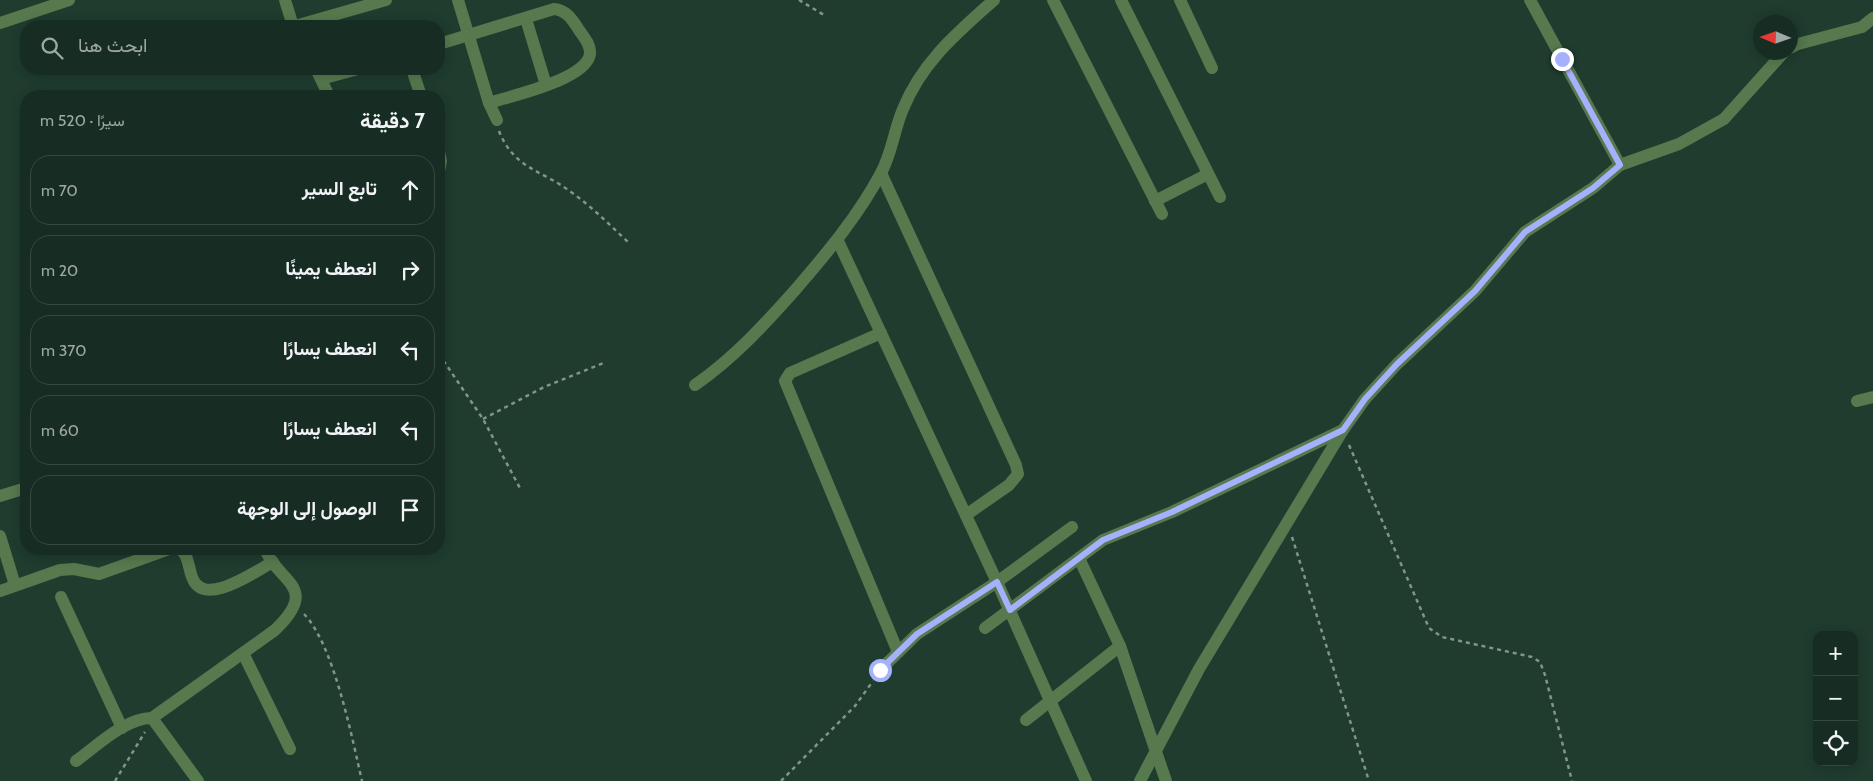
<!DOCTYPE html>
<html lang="ar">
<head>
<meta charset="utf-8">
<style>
	body { margin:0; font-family:Cabin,Vazirmatn,sans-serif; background:#243930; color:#f1f3f6; direction:rtl }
	.controls { position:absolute; right:15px; bottom:15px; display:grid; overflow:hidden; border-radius:10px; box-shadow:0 2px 12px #0003 }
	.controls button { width:45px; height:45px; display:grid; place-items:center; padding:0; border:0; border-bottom:1px solid #364941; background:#172d23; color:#f1f3f6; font:25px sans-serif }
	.compass { position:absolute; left:1753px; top:15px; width:45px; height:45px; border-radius:50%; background:#172d23; box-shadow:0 2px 12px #0003; rotate:272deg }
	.stop { position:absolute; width:15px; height:15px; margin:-11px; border:4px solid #a5b1fc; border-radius:50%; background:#fff }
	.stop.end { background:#a5b1fc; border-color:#fff; box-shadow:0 1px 5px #0008 }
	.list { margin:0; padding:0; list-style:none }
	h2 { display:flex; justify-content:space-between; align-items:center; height:65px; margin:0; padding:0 20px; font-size:21px }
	h2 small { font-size:16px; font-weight:400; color:#9ea8a6 }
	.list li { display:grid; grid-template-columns:32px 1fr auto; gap:15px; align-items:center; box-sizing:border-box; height:70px; margin:0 10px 10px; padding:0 10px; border:1px solid #364941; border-radius:20px }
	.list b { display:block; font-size:19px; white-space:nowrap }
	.list em { font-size:16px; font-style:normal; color:#9ea8a6 }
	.icon { flex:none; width:28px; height:28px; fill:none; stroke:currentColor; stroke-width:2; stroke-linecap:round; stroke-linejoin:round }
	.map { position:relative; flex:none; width:1873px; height:781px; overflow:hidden; direction:ltr }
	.search { position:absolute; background:#172d23; box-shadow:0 2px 12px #0003; left:20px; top:20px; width:425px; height:55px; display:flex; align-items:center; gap:12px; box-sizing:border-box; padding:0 18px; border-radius:20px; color:#9ea8a6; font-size:19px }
	.panel { position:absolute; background:#172d23; box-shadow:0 2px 12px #0003; left:20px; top:90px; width:425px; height:465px; border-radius:20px; direction:rtl }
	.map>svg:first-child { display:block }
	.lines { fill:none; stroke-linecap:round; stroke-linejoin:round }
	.path { stroke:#80968b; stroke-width:2.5; stroke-dasharray:4 4; stroke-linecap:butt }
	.minor { stroke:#57794e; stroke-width:12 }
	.route { stroke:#a5b1fc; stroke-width:6 }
</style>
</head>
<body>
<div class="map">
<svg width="1873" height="781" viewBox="0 0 1873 781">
	<rect width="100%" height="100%" fill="#1f3c2f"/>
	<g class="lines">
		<!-- path -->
		<g class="path">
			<polyline points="799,0 824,15"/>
			<path d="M499 131C514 169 542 170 571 192 592 207 610 225 629 243"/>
			<polyline points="439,354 483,419 521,490"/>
			<polyline points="483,419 544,387 606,362"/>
			<polyline points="1349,445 1429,628 1442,637 1532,657 1540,662 1545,675 1572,781"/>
			<polyline points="1292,537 1369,781"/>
			<path d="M304 614C334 645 352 738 362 781"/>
			<polyline points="115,781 145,732"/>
			<polyline points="781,781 855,706 873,681"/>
		</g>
		<!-- minor -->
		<g class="minor">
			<polyline points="285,0 293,26"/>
			<polyline points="458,0 489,103"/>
			<polyline points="1053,0 1162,214"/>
			<polyline points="1121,0 1220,197"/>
			<polyline points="1180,0 1212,68"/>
			<polyline points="1530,0 1620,165"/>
			<polyline points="526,19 546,85"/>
			<polyline points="0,23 69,0"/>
			<polyline points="295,26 386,0"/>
			<path d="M439 44 554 9C567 10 573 21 579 30 584 37 591 45 590 54 586 80 510 96 489 103L497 120"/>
			<polyline points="1790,48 1798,44 1862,27 1873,18"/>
			<polyline points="316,69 329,96"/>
			<polyline points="412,69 421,96"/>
			<polyline points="321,79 358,69"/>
			<polyline points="439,151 441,161 439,171"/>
			<polyline points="881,173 1016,465 1018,474 1009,485 966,515"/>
			<polyline points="1155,201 1208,174"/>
			<polyline points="838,241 997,582 1086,781"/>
			<polyline points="881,333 790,373 785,381 898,652"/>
			<path d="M695 385C734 358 765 324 796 289 827 253 858 216 881 173 892 153 894 130 903 109 922 62 957 33 994 0"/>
			<polyline points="1857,401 1873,397"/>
			<polyline points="0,496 26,488"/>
			<polyline points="0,536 15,585"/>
			<path d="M180 549C189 555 188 567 192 577 203 609 254 572 273 562"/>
			<polyline points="1079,558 1120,646 1166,781"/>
			<polyline points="0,591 60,570 74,569 99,574 169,549"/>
			<polyline points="61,597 122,728"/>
			<polyline points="985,628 1103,540 1172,512 1343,430"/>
			<polyline points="243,653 290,749"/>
			<polyline points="880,670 917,634 997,582 1072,527"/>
			<polyline points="1026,720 1120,646"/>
			<path d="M76 761C97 746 125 718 152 718"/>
			<path d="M198 781 152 718 275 630C321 586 278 583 265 549"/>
			<polyline points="1140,781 1199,669 1343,430 1365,399 1397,364 1475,291 1525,232 1593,188 1620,165 1679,144 1724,119 1784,52"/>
		</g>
	</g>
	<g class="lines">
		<!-- route -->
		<polyline class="route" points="880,670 917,634 997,582 1010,610 1103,540 1172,512 1343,430 1365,399 1397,364 1475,291 1525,232 1593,188 1620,165 1562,59"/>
	</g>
</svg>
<div class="controls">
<button>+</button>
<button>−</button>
<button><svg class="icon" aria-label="locate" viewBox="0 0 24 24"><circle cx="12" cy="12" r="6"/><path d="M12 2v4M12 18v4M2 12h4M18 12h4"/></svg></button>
</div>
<svg class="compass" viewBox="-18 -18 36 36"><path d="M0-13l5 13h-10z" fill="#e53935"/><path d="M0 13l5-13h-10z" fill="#9ea8a6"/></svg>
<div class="stop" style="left:880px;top:670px"></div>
<div class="stop end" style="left:1562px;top:59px"></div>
<div class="search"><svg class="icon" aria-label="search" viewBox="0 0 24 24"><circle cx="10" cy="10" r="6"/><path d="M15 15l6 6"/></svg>ابحث هنا</div>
<section class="panel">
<h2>7 دقيقة<small>سيرًا · 520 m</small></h2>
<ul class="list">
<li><svg class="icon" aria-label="ahead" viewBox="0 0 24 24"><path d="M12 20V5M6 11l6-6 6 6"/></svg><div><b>تابع السير</b></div><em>70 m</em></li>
<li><svg class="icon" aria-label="right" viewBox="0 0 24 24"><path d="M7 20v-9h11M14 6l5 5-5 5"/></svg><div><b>انعطف يمينًا</b></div><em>20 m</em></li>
<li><svg class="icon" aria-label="left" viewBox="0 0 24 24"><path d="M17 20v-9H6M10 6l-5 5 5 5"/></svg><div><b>انعطف يسارًا</b></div><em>370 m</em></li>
<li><svg class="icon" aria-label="left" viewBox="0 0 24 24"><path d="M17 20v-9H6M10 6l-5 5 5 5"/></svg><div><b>انعطف يسارًا</b></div><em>60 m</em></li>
<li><svg class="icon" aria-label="arrive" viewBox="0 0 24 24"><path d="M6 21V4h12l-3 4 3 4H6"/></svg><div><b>الوصول إلى الوجهة</b></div></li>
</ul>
</section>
</div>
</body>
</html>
